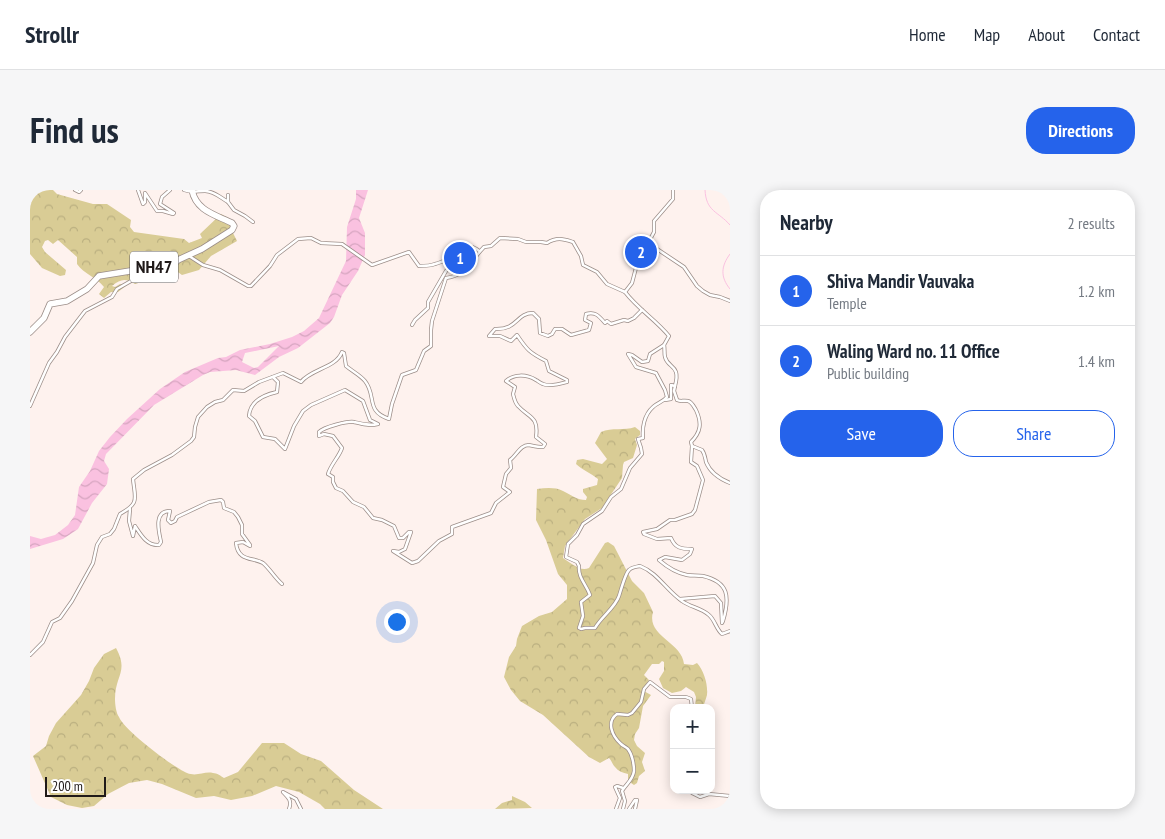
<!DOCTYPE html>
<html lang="en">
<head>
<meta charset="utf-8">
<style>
	body { margin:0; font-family:"PT Sans Narrow",sans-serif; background:#f6f6f7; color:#1f2937 }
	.controls { position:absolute; right:15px; bottom:15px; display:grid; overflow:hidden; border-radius:10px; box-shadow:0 2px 12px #0003 }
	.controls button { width:45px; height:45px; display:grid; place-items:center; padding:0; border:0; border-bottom:1px solid #e0e1e3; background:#fff; color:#1f2937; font:25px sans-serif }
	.scale { position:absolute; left:15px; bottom:12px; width:61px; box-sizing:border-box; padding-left:5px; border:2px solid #201a19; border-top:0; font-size:14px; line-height:18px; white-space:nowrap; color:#201a19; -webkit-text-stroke:4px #fff; paint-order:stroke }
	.you { position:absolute; left:366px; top:431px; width:18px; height:18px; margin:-12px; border:4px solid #fff; border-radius:50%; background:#1a73e8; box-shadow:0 0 0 8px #1a73e833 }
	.badge { display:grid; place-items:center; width:32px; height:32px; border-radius:50%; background:#2563eb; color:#fff; font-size:16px; font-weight:700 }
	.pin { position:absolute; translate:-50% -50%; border:2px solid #fff; box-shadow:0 1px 5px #0006 }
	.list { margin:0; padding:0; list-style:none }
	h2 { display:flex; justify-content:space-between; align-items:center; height:65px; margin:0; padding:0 20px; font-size:21px }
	h2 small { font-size:16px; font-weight:400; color:#747a83 }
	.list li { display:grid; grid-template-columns:32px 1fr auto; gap:15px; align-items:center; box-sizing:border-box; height:70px; padding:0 20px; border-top:1px solid #e0e1e3 }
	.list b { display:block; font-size:19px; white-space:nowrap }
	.list p { margin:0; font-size:16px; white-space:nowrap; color:#747a83 }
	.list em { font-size:16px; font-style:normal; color:#747a83 }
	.actions { display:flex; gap:10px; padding:15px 20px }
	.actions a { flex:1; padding:11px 0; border:1px solid #2563eb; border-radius:20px; text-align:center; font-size:18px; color:#2563eb }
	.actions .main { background:#2563eb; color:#fff }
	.map { position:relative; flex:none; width:700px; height:619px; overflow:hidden; border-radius:20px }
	header { display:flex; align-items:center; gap:30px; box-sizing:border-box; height:70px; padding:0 25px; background:#fff; border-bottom:1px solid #e0e1e3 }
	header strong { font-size:24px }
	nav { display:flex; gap:28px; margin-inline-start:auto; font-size:18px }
	.intro { display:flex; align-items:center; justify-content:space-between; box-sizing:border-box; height:120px; padding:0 30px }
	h1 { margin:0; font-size:35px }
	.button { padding:12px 22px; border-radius:20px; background:#2563eb; color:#fff; font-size:18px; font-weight:700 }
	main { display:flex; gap:30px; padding:0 30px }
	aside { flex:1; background:#fff; border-radius:20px; box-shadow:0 2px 12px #0003 }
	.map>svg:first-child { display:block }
	.forest { fill:url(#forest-crowns) }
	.water { fill:url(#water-waves); fill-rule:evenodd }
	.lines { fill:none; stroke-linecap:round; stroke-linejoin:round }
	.stream { stroke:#fac1e0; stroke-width:1 }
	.minor-casing { stroke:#9c8e89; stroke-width:4 }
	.trunk-casing { stroke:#9c8e89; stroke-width:7 }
	.minor { stroke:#fff; stroke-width:2.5 }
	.trunk { stroke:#fff; stroke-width:5.5 }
	.labels { text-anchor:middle; stroke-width:4; stroke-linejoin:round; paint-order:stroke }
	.shield { fill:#fff; stroke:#635f5e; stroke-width:1 }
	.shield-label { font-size:18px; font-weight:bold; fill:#201a19 }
</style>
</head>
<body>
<header>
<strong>Strollr</strong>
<nav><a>Home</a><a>Map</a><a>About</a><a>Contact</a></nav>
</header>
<div class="intro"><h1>Find us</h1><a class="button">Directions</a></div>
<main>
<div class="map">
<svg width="700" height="619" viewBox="0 0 700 619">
	<defs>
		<pattern id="forest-crowns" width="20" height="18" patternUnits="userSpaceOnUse" patternTransform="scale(1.25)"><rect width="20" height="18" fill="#d9cc95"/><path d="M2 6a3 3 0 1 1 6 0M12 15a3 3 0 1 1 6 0" fill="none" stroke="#baaf80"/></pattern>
		<pattern id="water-waves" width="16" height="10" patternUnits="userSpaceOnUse" patternTransform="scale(1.25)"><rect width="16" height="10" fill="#fac1e0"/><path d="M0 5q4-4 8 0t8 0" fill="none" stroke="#d6a5c0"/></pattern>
	</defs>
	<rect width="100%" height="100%" fill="#fef2ee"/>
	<!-- forest -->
	<g class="forest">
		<path d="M0 0H23L27 4 63 14H77L101 30 100 37 104 42 154 49 159 53 172 48 170 44 191 24 204 31 203 43 207 51 181 66 169 80 152 85 145 80 129 87 105 94C95 88 91 89 82 96L85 97 90 94 97 95 88 102H81L74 108 69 104 74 97C66 87 54 84 47 74V67L28 50 23 54 18 50 15 51 12 57 15 62 36 80 35 85 30 86 12 78 0 64Z"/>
		<path d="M605 237 610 241V245L605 249 607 255 603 268 594 272 593 275 592 288 572 318 555 329 535 356 533 368C541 373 550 382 559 378L575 353 578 352 584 356 602 391 614 403 623 422C616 446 652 452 654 474L663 475 667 473C674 481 678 494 677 505 676 509 674 513 673 518H665L666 507 664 502 656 497 651 501 642 503 633 498 629 489 634 481V472L632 471 629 474H622L614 485 619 490 612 500 621 505 613 516 609 538 605 544 604 550 607 556 615 563 612 572 615 581 609 586 607 593 604 595 598 591V584C593 583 588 581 585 577 582 574 582 571 579 568L570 573 559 567 513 525 490 511 481 500 474 487 479 467 486 456 487 449 492 436 509 426 522 422 537 409V395L528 384 516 350 506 330 507 299C516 298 525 297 533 301 541 305 547 310 556 310L557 307 553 302V299L567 295 568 289C561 283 552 280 546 274L547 270 553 269 572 274 577 269 565 253 571 242C582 237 594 241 605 237Z"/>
		<path d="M86 458C99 482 85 485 85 509 85 514 86 523 89 527 95 541 143 577 157 583 167 587 174 581 183 583 187 583 191 586 194 588L208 582 232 553H254L271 564 291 571 324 600 353 619H295L290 614 269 602 246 596 222 606 201 610 184 606 166 608 132 594 117 590 99 593 78 604 64 616 52 618 37 615 21 607 3 566 16 556 19 546 26 533 51 505 59 491 64 478 74 464Z"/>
		<polygon points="482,606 495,612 502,618 465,619 472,613 482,610"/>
	</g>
	<!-- water -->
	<path class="water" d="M326 0H338L329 28 335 43V65L328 81 312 105 304 127 300 133 268 158 249 167 225 185 206 180 180 182 173 185 124 215 76 264 74 271 79 279 77 294 62 313 48 339 33 349 0 359V346L11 349 25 345 38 335 45 325 49 297 60 281 69 261 80 247 97 229 130 199 155 182 188 168 196 167 210 160 240 154 262 147 274 141 289 128 316 71 317 37 326 9ZM249 156 228 177 224 178 212 172 215 163Z"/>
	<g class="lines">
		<!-- stream -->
		<g class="stream">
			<path d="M675 0C676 22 688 21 700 35"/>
			<path d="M700 64C691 76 690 87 700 99"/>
		</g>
		<defs>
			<g id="minor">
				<polyline points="45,0 49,2 51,0"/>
				<polyline points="108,0 113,14 115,12 115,3 127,21 133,21 143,24 144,23 130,14 132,7 140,0"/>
				<path d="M154 0C162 3 167 1 175 1 184 1 191 8 198 12V5"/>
				<path d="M643 0V9L624 31V42L607 74 602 93 595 102C608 119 626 130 639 146L634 155 620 164 618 171 612 172 602 165 598 164 606 177 626 183 635 200 637 207C633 212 627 213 623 217 614 225 612 238 613 248L608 249 611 258 612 264 600 278 591 299 581 307 572 321 553 334 547 345 538 354 536 367 547 372 549 376C548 388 556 394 560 405L551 412 553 426 549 438 551 439 555 438H565C571 427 585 418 589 406 591 400 595 384 599 380 602 377 606 377 610 376 628 383 636 400 652 411 660 417 671 418 679 425 685 430 686 439 692 444L700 441"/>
				<polyline points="198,12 204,20 215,26 223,32"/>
				<polyline points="618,53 654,77 667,96 673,101 680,105 690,107 700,111"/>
				<path d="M159 66 173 75 190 80 218 96H221L240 76 247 65 268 49 281 48 291 53 312 54 342 75 379 62 389 76C395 76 400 76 405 74 409 73 413 71 417 70 422 70 418 73 424 71 433 67 436 49 449 61"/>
				<polyline points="382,135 385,130 398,118 398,112 416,81 424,71"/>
				<path d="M634 155C635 159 634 163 635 167 638 179 651 174 645 196L641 195V209L635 210"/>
				<path d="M243 187 248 192 247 202C233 205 220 211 219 226L225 231 233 247 245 249 255 259 264 236 273 221 281 215 315 200 333 211 340 230 348 234C339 236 332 234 324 232 317 231 294 237 289 242V246L294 244 303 246 312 258C309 267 301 274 298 284L303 287V292L306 298 313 301 323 312 334 317 343 328 352 330 364 336 369 348H373L379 342H381L375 359 369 362 363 361 382 373 388 371 409 351 422 344V337L461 323 466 313 480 302 473 297 476 284 481 278 480 270C487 265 490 255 499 255 504 256 508 257 513 257L515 254 506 247C509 226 499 228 488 216 485 213 484 208 483 204L485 197 476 191C484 184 496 184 506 190 508 191 510 193 513 194 520 197 530 194 537 192V190L519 181 516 171C500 163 497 160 487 145L481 151 470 146H459L465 139C488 140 486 123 503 123L509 129 510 143 518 146 522 144 525 139H532L541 145 559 140 561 133 555 130 556 124C565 121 569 126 575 133L577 131 581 134 594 130 598 131 604 128 612 120"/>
				<path d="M645 196 644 201 647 210C651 212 653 210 658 211 662 212 664 217 666 220 672 233 671 242 661 252L662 256 672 260C675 264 675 267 676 272 680 282 690 289 700 293"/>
				<polyline points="0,216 19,173 27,162 35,147 55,121 82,107 87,99 108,87 140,80 148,72"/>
				<path d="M100 319 99 331 103 346 105 336C111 345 117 356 129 355L131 352C129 342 123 321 140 321L138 330 141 333 145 331 147 327 179 312 191 310 193 312 194 318 204 322 208 327 212 335V344L220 355V356L213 352 206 353C208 372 223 367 233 373 240 379 245 388 252 394"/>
				<path d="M650 409 685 406 691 413 692 433 693 431C700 407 699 392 673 386 667 385 662 386 657 385 647 383 637 377 629 370L635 367 652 370 660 364 662 359C651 359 645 358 641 348L627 349 614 344 613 342 627 339 640 330H645L662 324 665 320 673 290 667 276 661 272 662 256"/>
				<path d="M0 465 13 452 22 432 30 428 42 411 63 373 67 355 72 347 80 344 84 339 90 324C110 313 105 309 103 289L114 280 142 265 161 251 164 247 165 237 168 227 177 217 185 212 193 210 203 200 214 201 229 192 253 183 271 192C281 179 306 178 312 162L314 163 316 176C322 181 330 185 335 191 347 206 335 221 359 229L362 214 372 185 386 180 394 161 401 156V140L402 131 416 88C438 85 440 71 454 57L461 56 470 48 488 49 496 52H511L517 53C527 47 533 49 543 52L551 66 553 75 567 82 577 94 595 102"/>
				<polyline points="662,600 662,603 670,607 679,604 700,606"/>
				<path d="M259 619C262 611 259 608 253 602L266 609 271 619"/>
				<polyline points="586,619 590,608 585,597 587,596 593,598"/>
				<path d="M593 619 595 611 592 601C596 594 603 590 604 581 604 574 602 564 598 559 596 557 593 556 591 554 582 546 576 532 587 524L598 525 602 523 611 512 614 499 620 492 640 507H656L661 509 662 518"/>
				<polyline points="599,619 605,610 607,610 605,619"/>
			</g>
			<path id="trunk" d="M0 142 14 128 20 114 37 111 57 99 69 86 137 75 172 59 202 40 204 36 202 33C186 25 166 21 162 0"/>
		</defs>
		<!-- minor casing -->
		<use href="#minor" class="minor-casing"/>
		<!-- trunk casing -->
		<use href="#trunk" class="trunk-casing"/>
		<!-- minor -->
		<use href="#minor" class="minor"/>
		<!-- trunk -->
		<use href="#trunk" class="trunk"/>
	</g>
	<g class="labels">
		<!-- shield labels -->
		<rect class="shield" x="100" y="61.5" width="48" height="31" rx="4"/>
		<g class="shield-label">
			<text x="124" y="83">NH47</text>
		</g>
	</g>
</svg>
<div class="controls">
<button>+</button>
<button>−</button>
</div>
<div class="scale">200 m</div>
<div class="you"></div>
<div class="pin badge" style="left:430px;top:68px">1</div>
<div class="pin badge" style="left:611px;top:62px">2</div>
</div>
<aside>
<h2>Nearby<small>2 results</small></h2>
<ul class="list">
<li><span class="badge">1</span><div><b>Shiva Mandir Vauvaka</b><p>Temple</p></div><em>1.2 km</em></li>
<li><span class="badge">2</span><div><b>Waling Ward no. 11 Office</b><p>Public building</p></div><em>1.4 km</em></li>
</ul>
<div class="actions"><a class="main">Save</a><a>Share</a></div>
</aside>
</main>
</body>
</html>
